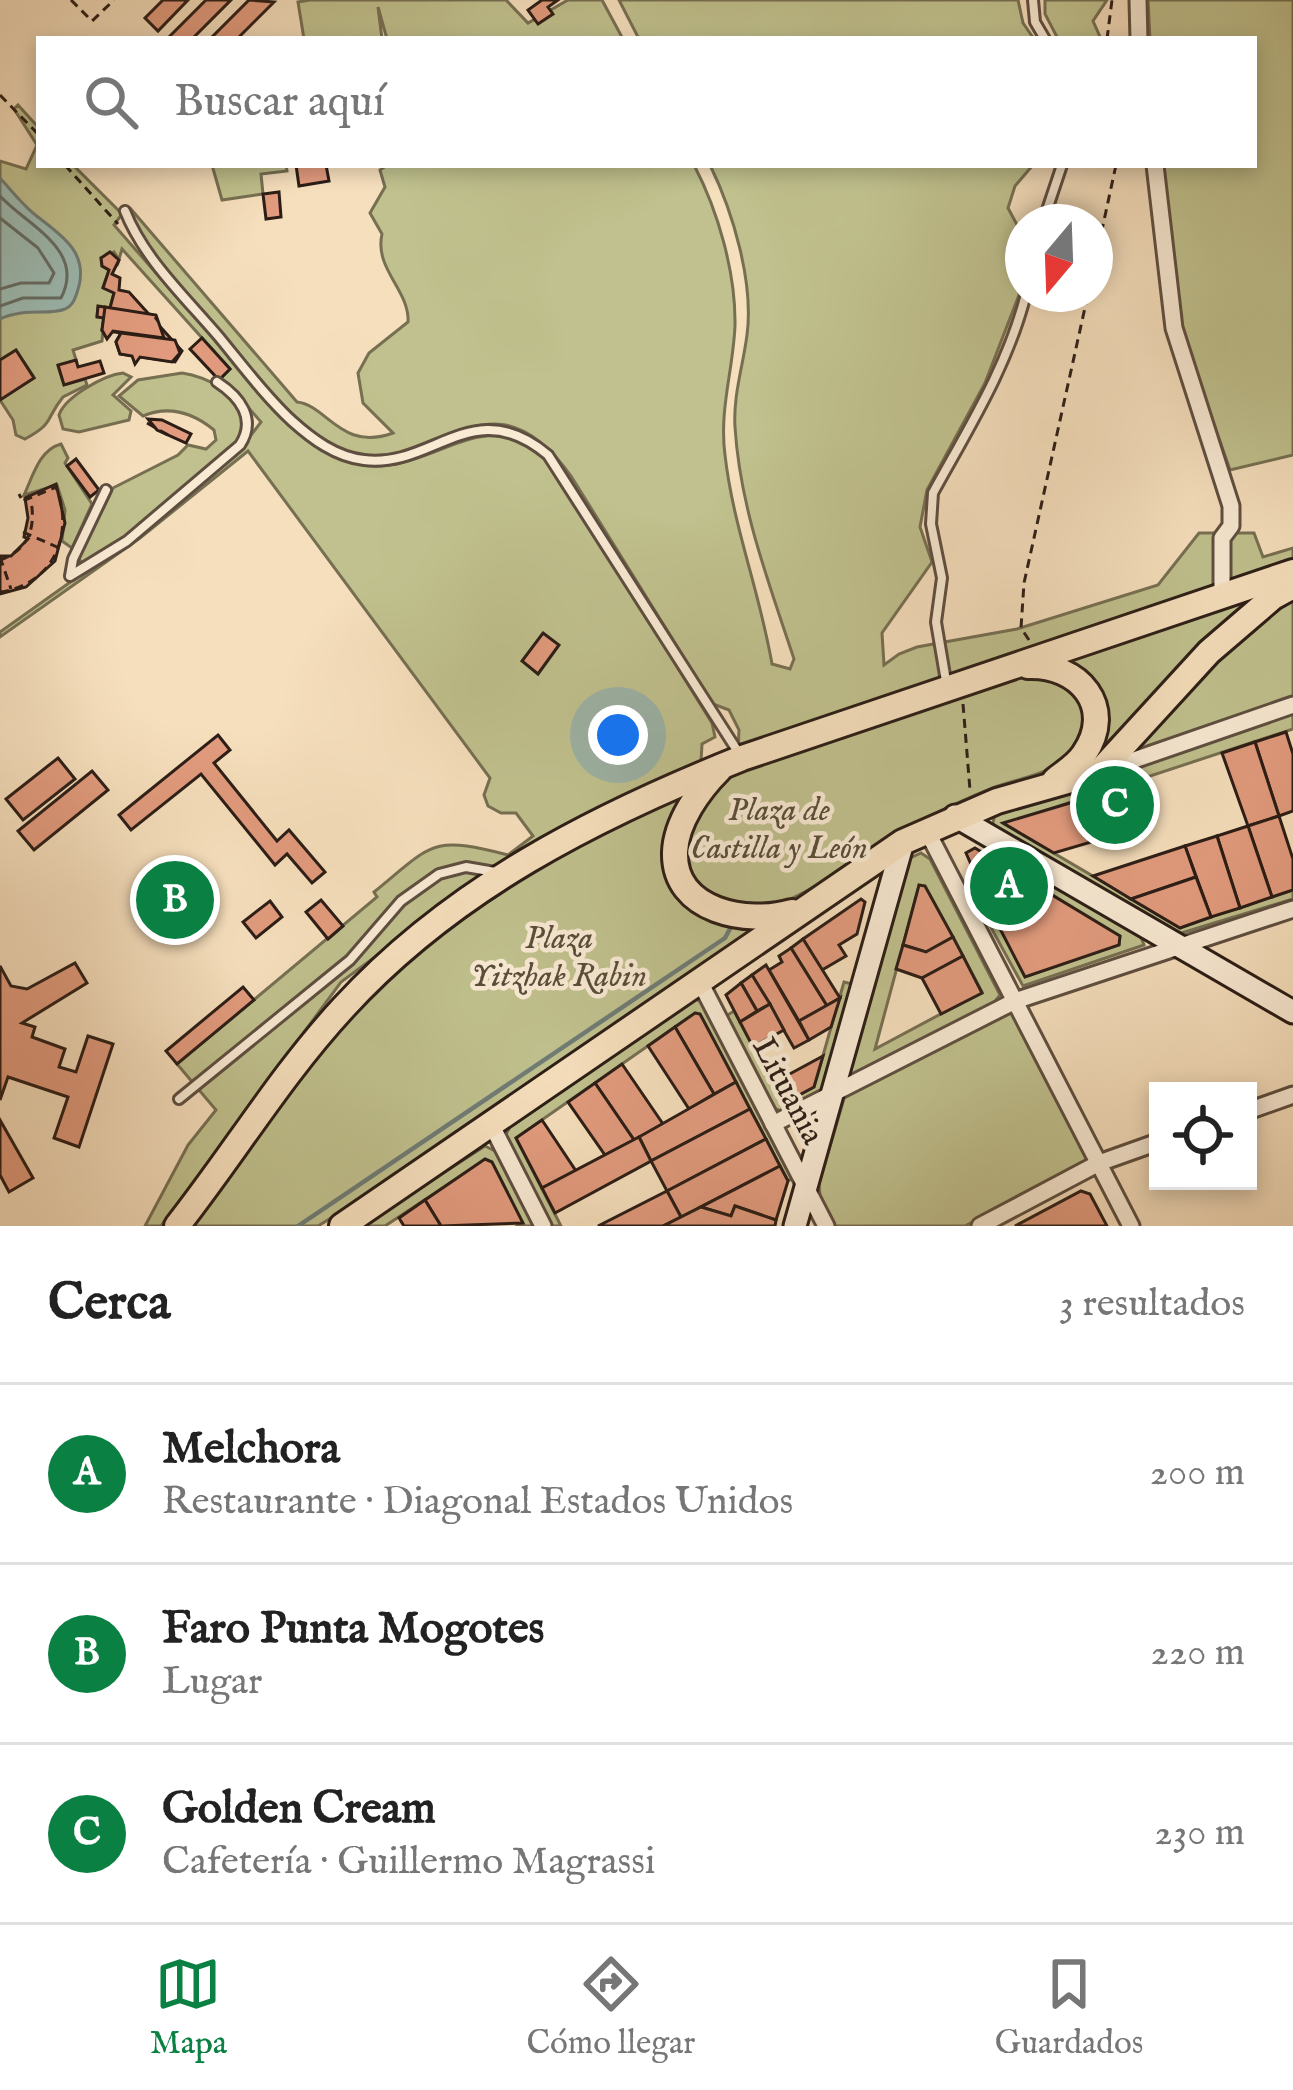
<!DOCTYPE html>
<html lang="es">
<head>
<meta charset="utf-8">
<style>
	body { margin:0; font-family:"IM FELL English",serif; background:#f2f2f2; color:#222 }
	.controls { position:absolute; right:36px; bottom:36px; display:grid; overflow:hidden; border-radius:0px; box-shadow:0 6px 18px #0003 }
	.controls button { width:108px; height:108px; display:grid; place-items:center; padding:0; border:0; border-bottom:3px solid #e0e0e0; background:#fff; color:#222; font:60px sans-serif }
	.compass { position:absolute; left:1005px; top:204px; width:108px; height:108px; border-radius:50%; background:#fff; box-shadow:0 6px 18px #0003; rotate:199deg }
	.you { position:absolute; left:618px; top:735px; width:42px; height:42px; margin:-30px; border:9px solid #fff; border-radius:50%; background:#1a73e8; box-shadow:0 0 0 18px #1a73e833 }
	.badge { display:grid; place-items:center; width:78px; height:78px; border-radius:50%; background:#0b8043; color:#fff; font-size:39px; font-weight:700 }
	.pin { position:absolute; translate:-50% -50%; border:6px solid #fff; box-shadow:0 3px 12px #0006 }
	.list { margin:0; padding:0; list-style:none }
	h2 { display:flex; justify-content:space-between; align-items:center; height:156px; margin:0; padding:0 48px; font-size:51px }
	h2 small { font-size:39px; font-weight:400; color:#767676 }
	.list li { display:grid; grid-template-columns:78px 1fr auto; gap:36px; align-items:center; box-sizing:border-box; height:180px; padding:0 48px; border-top:3px solid #e0e0e0 }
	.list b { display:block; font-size:45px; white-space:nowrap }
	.list p { margin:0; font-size:39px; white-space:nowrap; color:#767676 }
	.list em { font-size:39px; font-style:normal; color:#767676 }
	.icon { flex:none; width:66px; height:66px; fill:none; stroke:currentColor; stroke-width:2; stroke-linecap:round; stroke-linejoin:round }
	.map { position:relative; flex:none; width:1293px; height:1226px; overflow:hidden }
	.search { position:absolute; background:#fff; box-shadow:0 6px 18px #0003; left:36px; right:36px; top:36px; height:132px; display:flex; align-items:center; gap:30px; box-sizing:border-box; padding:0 42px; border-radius:0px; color:#767676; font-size:45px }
	.sheet { height:696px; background:#fff }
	nav { display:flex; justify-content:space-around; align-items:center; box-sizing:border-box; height:168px; border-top:3px solid #e0e0e0; background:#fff; font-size:33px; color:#767676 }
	nav a { display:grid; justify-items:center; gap:6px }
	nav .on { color:#0b8043 }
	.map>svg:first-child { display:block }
	.green { fill:#c0c18e; stroke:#766f52; stroke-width:3; fill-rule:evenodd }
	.water { fill:#9dbcb4; stroke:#6f7c75; stroke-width:3 }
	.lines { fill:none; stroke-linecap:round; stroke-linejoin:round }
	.shore { stroke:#646c65; stroke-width:3 }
	.stream { stroke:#6f7c75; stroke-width:4.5 }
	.building { fill:#e29b7e; stroke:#2b1d16; stroke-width:3 }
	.lane-casing { stroke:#5e4e40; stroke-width:14 }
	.street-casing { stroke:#5e4e40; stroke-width:21 }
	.secondary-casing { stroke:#2b1d16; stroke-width:27 }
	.primary-casing { stroke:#2b1d16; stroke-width:30 }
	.path { stroke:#2b1d16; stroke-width:3; stroke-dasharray:9 6; stroke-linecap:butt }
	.lane { stroke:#f9ead4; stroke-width:8 }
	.street { stroke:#f9ead4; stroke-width:15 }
	.secondary { stroke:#f9ead4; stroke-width:21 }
	.primary { stroke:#f6dfbd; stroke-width:24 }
	.labels { text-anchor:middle; stroke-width:9; stroke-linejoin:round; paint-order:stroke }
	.park-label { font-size:33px; font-style:italic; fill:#584e3a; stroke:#f9ead4 }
	.street-label { font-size:33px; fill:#2b1d16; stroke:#f9ead4 }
</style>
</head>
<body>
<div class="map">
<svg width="1293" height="1226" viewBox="0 0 1293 1226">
	<rect width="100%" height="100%" fill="#f6dfbd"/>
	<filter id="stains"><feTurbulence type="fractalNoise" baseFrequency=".00167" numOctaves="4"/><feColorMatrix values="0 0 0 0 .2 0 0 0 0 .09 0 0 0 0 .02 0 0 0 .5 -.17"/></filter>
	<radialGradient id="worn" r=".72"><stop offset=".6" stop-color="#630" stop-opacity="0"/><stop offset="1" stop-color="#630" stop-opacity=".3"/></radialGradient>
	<!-- green -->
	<g class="green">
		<polygon points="310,0 506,0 528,23 568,0 602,0 623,39 387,39 378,7 382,39 304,39 298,2"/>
		<polygon points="619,0 1018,0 1023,23 1034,39 639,39"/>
		<polygon points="1045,0 1107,0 1093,21 1101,39 1058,39 1045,14"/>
		<polygon points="1148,0 1293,0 1293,455 1230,470 1183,336 1162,165 1254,165 1254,39 1150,39"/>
		<path d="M18 105 39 128V165H73L122 214 114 225 281 416C308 441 339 467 378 466 447 463 495 395 556 472L712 723 715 737 702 744 701 761 611 803 472 885 341 982 161 1226H145L188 1145 216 1110 177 1064 377 897 374 892C433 844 430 835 508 855L533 836 516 813H501L488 806 484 795 490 778 248 451 140 538 0 637V632L166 514 236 455 261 422 233 390 219 380 230 369 122 249 117 266 119 260 114 252 101 258 102 266 109 270 103 287 114 293 110 308 98 307 97 316 104 318 102 341 73 350 76 360 58 366 64 385 85 379 87 385 63 397C45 419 55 423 25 439L16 435 13 420 0 400 34 377 16 350 0 360V161L26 169 37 145 14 109Z"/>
		<polygon points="212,165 286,165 287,171 261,174 263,194 222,200"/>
		<path d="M387 165H694C718 211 736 273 735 326 733 371 719 410 725 455 733 526 760 593 772 664L790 669 794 659C769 583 740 508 735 427 733 396 743 366 747 335 754 283 733 212 710 165H1033L1015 186 1008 208 1023 236 1019 295 985 383 927 490 920 527 932 562 882 633 884 665 899 654 917 647 1017 629 1158 585 1199 533H1254L1263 557 1293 548V564L738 752 739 730 729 710 713 704 571 476C490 363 439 472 356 454 299 441 241 354 203 311 184 289 159 267 143 242 136 231 133 220 130 208L297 402C327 405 341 452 393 433L363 403 358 373 369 353 408 322C410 291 374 269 382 234L370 213 385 187 380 170Z"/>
		<path d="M123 373 131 377 113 395 131 411 129 420 79 432 63 429 59 415C65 397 104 375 123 373Z"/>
		<path d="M182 373C206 376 249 396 244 428 243 434 239 440 236 446L125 538 82 563 78 558 113 488 178 455 188 445 206 449 216 440 214 430C192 412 169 405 143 416L119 396 138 380Z"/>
		<path d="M61 444 68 458 65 463 92 504 72 548 62 541 65 510 57 485 24 495C33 476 39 450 61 444Z"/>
		<path d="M1261 589 1113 742 1102 745C1099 703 1112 685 1068 660Z"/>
		<polygon points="1293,591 1293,700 1134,756 1130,750 1212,657"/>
		<path d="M1020 675 1056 677 1083 704C1084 723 1083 740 1069 754 1051 775 1019 778 995 787 972 796 949 807 927 817 887 836 804 902 768 906 752 908 739 906 724 900 656 874 697 801 739 770Z"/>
		<polygon points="1293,713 1293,729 1004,824 1180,927 1293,890 1293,899 1175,935 992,827 995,814"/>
		<polygon points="694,785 671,876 757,926 441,1150 318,1226 189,1226 316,1056 383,980 513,876"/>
		<path d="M921 853 930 859 1000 995 992 1005 853 1075 848 1072 908 859ZM919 886H925L982 992 875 1049Z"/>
		<polygon points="1011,858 1141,937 1144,945 1023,986 966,882 976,877 1025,977 1119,945 1120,936 1005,866"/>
		<path d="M844 982 856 985 825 1092C809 1100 790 1118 774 1108L726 1016 734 1011 782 1100 788 1101 814 1087Z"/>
		<polygon points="696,999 703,1003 794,1177 788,1181 700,1014 695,1013 516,1138 561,1226 551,1226 508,1143 506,1134 510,1127"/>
		<polygon points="1012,1012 1019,1016 1090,1160 965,1226 835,1226 820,1196 819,1184 845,1095"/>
		<polygon points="485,1146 497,1152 534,1226 517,1226 522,1222 485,1160 385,1226 361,1226"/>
	</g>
	<!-- water -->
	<path class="water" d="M0 178C11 190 21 203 33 213 57 233 88 249 79 286 76 296 74 305 65 309 48 316 26 307 0 319Z"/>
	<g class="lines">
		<!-- shore -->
		<g class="shore">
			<path d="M0 196C28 226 86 250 61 298H23L0 306"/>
			<polyline points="0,218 38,248 54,273 49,283 21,283 0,289"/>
		</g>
		<!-- stream -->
		<polyline class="stream" points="298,1226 725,938 732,925"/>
	</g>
	<!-- building -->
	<g class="building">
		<polygon points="163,0 188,0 158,31 145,18"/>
		<polygon points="206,0 231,0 192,39 167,39"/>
		<polygon points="249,0 274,2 237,39 210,39"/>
		<polygon points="542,0 558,0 548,7 553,14 538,24 528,10"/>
		<polygon points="296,165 326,165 329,181 299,186"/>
		<polygon points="279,192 281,217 266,219 263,194"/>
		<polygon points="110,252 119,260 112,274 120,278 119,290 129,292 182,351 175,362 120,354 116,342 121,333 102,330 104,318 97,317 98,306 110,308 114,293 103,288 109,270 102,266 101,258"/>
		<polygon points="105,307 156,315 164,338 113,331 107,339 102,330"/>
		<polygon points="121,333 175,340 180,353 172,362 140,357 135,364 132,356 120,354 116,342"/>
		<polygon points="202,338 230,369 219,380 190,349"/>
		<polygon points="16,350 34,378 0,400 0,360"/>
		<polygon points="76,360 78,367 100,361 104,373 64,385 58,365"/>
		<polygon points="148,419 162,420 191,434 186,443 157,430"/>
		<polygon points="76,459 99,490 90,497 67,466"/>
		<polygon points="56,484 65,523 55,561 26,587 0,594 0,556 11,556 28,539 24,537 28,518 25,498"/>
		<polygon points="543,633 559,645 538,674 522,661"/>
		<polygon points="1286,732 1293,754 1293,811 1279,816 1255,742"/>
		<polygon points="218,735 230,750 214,763 277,841 289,830 325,872 312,883 287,854 275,865 201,774 131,830 119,815"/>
		<polygon points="1255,742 1279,816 1248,826 1222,753"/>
		<polygon points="58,758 75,779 23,820 6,799"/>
		<polygon points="92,771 108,790 34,850 18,831"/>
		<polygon points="1120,788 1130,817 1111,823 1100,794"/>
		<polygon points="1100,794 1115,835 1054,853 1003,823"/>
		<polygon points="1279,816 1293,859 1293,890 1272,897 1248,826"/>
		<polygon points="1248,826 1272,897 1240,908 1217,836"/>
		<polygon points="1217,836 1240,908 1211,917 1185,846"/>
		<polygon points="1185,846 1196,877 1131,899 1093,876"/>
		<polygon points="975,848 1005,866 1052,895 997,923 966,853"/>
		<polygon points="1196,877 1211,917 1180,928 1131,899"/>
		<polygon points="919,885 925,886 953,937 926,952 903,945"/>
		<polygon points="1052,895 1120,936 1119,945 1025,977 997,923"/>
		<polygon points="861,899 865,902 857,934 839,945 846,956 822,970 803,939"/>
		<polygon points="321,900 343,926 328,939 306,912"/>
		<polygon points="270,901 282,917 256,938 243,922"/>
		<polygon points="953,937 963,956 922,978 896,969 903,945 926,952"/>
		<polygon points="803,939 840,998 827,1006 791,948"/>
		<polygon points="791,948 827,1006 799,1021 769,970 782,962 779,956"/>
		<polygon points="963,956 982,993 941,1014 922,978"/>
		<polygon points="75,963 87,983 22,1023 35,1027 32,1037 65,1049 59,1067 76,1072 88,1036 113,1044 79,1147 54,1138 68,1097 8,1077 0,1100 0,966 11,986 27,989"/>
		<polygon points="766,965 809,1040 794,1048 752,975"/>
		<polygon points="752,975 770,1004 757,1011 741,983"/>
		<polygon points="741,983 757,1011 740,1022 726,995"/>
		<polygon points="243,987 254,1000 177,1064 166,1051"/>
		<polygon points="840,998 831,1027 809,1040 799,1021"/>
		<polygon points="770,1004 784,1030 753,1047 740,1022"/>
		<polygon points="695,1013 700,1014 736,1082 714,1094 675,1027"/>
		<polygon points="675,1027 714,1094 689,1109 648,1046"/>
		<polygon points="823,1056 814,1087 788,1101 782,1100 773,1083"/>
		<polygon points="622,1064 663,1124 634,1140 595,1083"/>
		<polygon points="736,1082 750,1109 651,1161 639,1137"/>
		<polygon points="595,1083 634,1140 605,1155 568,1102"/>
		<polygon points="750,1109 766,1139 667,1191 651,1161"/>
		<polygon points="0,1120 33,1178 9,1192 0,1175"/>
		<polygon points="542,1120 576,1171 542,1188 516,1138"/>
		<polygon points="639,1137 651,1161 555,1213 542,1188"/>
		<polygon points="766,1139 780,1166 681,1217 667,1191"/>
		<polygon points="485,1159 492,1162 523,1223 441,1226 425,1200"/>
		<polygon points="780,1166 788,1181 776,1220 735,1206 731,1216 701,1207"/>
		<polygon points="667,1191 681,1217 663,1226 598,1226"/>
		<polygon points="1081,1191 1090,1194 1107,1226 1015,1226"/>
		<polygon points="425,1200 441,1226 404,1226 399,1218"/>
		<polygon points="735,1206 776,1220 775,1226 663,1226 701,1207 731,1216"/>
	</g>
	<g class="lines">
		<defs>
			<g id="lane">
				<polyline points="1033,0 1035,22 1045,39"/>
				<path d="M125 211C144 259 185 297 219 337 242 365 265 396 292 421 312 439 336 457 364 460 433 469 473 392 548 455L740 755"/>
				<polyline points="1043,222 1062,165"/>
				<path d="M106 490 73 559 70 576 127 541 240 445C257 419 240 397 217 382"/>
				<path d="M946 681 936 622 942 578 931 524 933 493C968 429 1008 366 1026 294"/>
				<polyline points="179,1099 350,960 401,901 439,874 466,867 495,872"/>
			</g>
			<g id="street">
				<polyline points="1138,0 1139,39"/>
				<polyline points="1155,165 1174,328 1231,506 1231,526 1222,538 1222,596"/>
				<polyline points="1108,769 1293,705"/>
				<polyline points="926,829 1131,1226"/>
				<polyline points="700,982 826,1226"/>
				<polyline points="1248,1111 1293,1095"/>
				<polyline points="773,1124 1015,1001 1293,909"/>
				<polyline points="492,1126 543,1226"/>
				<polyline points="980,1226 1099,1163 1158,1142"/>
			</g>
			<g id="secondary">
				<polyline points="955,816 1293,1012"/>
				<polyline points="795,1226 903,842"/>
			</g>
			<g id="primary">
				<path d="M1028 666C1079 664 1116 707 1084 754 1077 765 1065 772 1055 780"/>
				<path d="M719 770C699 790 676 822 675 852 673 912 748 925 792 912"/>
				<path d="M177 1226C233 1155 281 1075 343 1008 452 889 594 817 742 758L1293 572"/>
				<polyline points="342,1226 903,842 997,801 1099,772 1209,652 1273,597 1293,586"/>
			</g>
		</defs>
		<!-- lane casing -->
		<use href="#lane" class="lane-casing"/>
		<!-- street casing -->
		<use href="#street" class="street-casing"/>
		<!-- secondary casing -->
		<use href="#secondary" class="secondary-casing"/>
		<!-- primary casing -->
		<use href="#primary" class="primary-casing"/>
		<!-- path -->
		<g class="path">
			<polyline points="71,0 92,21 114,0"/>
			<polyline points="1107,39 1112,0"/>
			<polyline points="0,95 39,135"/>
			<polyline points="65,165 118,224"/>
			<polyline points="1095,262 1116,165"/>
			<polyline points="155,317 158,321"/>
			<polyline points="147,423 168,435"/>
			<polyline points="19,494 21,498"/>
			<polyline points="23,532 57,547"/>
			<polyline points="0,557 11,589"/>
			<path d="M0 560C28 550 36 529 31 501"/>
			<path d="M0 592C53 585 75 534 56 487L23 501"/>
			<polyline points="1029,640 1021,628 1024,583 1088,294"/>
			<polyline points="963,704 970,790"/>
		</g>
		<!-- lane -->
		<use href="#lane" class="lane"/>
		<!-- street -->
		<use href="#street" class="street"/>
		<!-- secondary -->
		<use href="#secondary" class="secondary"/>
		<!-- primary -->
		<use href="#primary" class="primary"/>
	</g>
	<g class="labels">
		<!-- park labels -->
		<g class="park-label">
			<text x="779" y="820">Plaza de<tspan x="779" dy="38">Castilla y León</tspan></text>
			<text x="559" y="948">Plaza<tspan x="559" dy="38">Yitzhak Rabin</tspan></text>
		</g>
		<!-- street labels -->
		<g class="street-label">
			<text transform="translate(790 1090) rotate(62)" y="12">Lituania</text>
		</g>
	</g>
	<rect width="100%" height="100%" filter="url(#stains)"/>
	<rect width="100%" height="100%" fill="url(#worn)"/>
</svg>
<div class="controls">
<button><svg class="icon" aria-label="locate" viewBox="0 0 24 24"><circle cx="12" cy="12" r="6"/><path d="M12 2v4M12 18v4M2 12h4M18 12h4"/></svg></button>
</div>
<svg class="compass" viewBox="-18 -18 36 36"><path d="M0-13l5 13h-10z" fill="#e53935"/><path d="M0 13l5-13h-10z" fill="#767676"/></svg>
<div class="you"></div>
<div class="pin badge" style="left:1009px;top:886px">A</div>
<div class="pin badge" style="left:175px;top:900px">B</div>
<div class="pin badge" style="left:1115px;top:805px">C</div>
<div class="search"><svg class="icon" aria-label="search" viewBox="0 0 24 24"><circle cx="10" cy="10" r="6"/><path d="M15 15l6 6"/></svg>Buscar aquí</div>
</div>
<section class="sheet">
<h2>Cerca<small>3 resultados</small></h2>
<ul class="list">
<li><span class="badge">A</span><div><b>Melchora</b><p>Restaurante · Diagonal Estados Unidos</p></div><em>200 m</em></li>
<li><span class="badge">B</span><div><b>Faro Punta Mogotes</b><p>Lugar</p></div><em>220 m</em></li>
<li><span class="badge">C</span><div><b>Golden Cream</b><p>Cafetería · Guillermo Magrassi</p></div><em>230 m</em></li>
</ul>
</section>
<nav>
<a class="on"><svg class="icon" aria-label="map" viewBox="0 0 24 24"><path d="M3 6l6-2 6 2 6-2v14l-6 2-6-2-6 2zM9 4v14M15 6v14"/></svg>Mapa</a>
<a><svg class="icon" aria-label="directions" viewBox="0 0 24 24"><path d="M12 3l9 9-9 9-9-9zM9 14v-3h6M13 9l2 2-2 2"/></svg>Cómo llegar</a>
<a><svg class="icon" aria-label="saved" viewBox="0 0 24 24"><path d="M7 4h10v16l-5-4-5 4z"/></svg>Guardados</a>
</nav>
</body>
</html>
